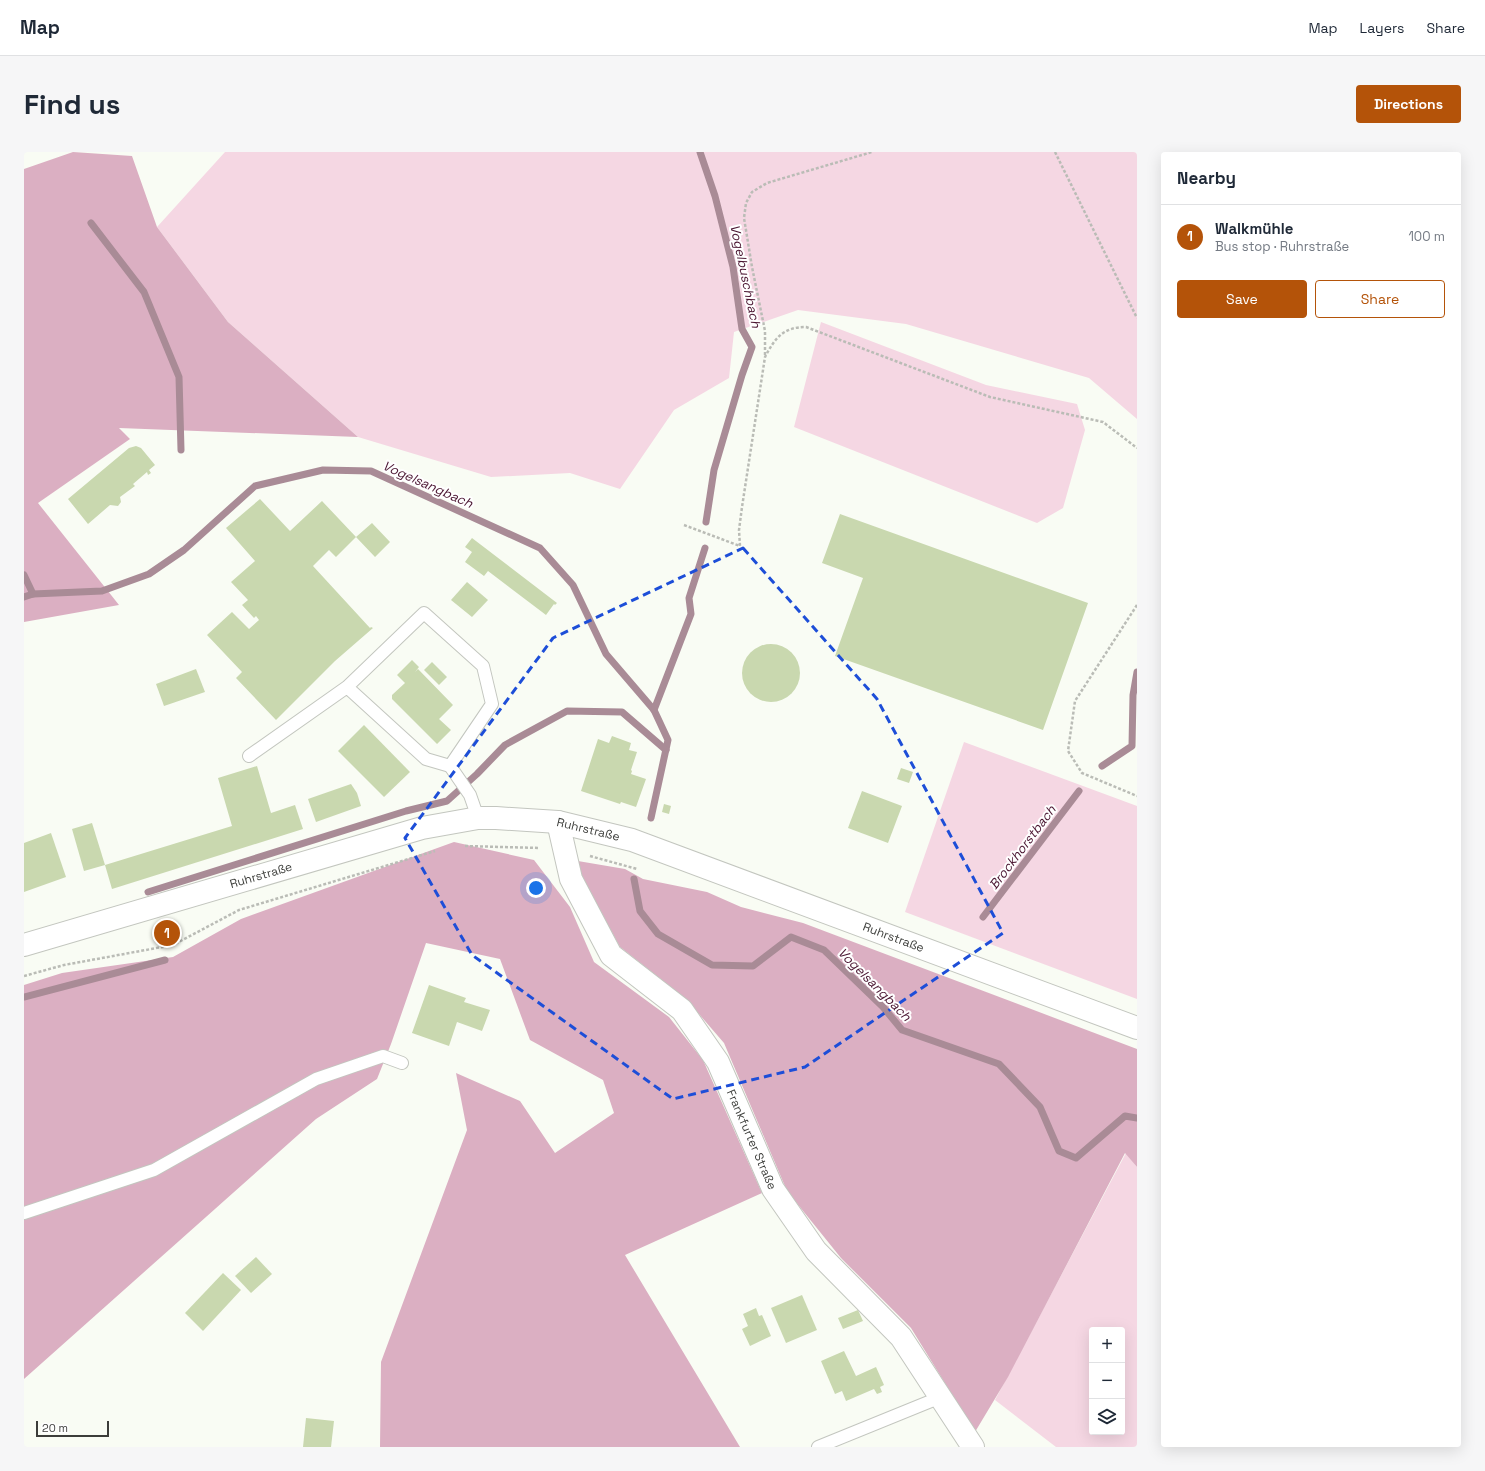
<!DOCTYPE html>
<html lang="en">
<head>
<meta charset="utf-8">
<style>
	body { margin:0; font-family:"Space Grotesk",sans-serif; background:#f6f6f7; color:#1f2937 }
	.controls { position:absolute; right:12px; bottom:12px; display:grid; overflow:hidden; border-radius:4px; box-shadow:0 4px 16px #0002 }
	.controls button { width:36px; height:36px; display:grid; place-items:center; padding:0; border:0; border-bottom:1px solid #e0e1e3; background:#fff; color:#1f2937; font:20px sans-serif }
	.scale { position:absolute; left:12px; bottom:10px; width:73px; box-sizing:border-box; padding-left:4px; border:2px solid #3c3d3a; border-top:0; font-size:11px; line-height:14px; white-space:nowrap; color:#3c3d3a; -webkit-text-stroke:3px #fff; paint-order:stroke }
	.you { position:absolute; left:512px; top:736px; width:14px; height:14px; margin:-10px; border:3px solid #fff; border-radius:50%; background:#1a73e8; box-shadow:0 0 0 6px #1a73e833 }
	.badge { display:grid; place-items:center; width:26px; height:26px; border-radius:50%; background:#b45309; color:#fff; font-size:13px; font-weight:700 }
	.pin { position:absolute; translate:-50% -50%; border:2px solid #fff; box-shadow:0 1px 4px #0006 }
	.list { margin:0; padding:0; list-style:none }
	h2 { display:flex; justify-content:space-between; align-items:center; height:52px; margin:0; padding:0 16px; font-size:17px }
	h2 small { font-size:13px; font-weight:400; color:#747a83 }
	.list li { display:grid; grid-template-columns:26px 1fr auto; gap:12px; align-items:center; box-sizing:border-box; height:64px; padding:0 16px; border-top:1px solid #e0e1e3 }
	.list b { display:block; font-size:15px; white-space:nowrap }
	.list p { margin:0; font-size:13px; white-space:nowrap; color:#747a83 }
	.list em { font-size:13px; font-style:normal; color:#747a83 }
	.actions { display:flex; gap:8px; padding:12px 16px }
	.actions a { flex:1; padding:9px 0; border:1px solid #b45309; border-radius:4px; text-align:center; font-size:14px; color:#b45309 }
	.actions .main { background:#b45309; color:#fff }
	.icon { flex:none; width:22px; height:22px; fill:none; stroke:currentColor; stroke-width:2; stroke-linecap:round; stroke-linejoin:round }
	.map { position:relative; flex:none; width:1113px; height:1295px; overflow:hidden; border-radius:4px }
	header { display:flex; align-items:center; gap:24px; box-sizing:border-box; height:56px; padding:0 20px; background:#fff; border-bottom:1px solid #e0e1e3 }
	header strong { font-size:19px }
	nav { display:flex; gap:22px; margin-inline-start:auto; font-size:14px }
	.intro { display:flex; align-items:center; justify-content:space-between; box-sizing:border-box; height:96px; padding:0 24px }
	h1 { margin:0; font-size:28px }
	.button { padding:10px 18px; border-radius:4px; background:#b45309; color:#fff; font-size:14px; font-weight:700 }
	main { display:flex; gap:24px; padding:0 24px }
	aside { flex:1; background:#fff; border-radius:4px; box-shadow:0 4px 16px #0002 }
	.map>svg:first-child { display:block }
	.green { fill:#f5d7e3; fill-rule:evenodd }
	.forest { fill:#dbafc2 }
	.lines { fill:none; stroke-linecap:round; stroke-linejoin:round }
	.stream { stroke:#a98b96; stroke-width:7 }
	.building { fill:#c9d8af }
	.service-casing { stroke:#c3c6bf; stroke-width:14 }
	.minor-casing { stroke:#c3c6bf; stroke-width:24 }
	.secondary-casing { stroke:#c3c6bf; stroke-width:24 }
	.path { stroke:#babcb6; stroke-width:2.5; stroke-dasharray:3 2; stroke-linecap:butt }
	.service { stroke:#fff; stroke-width:12 }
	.minor { stroke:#fff; stroke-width:22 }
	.secondary { stroke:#fff; stroke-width:22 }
	.marked { fill:none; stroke:#1d4ed8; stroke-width:3; stroke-dasharray:8 5; stroke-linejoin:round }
	.labels { text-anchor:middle; stroke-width:4; stroke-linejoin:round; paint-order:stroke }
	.street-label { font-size:12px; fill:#3c3d3a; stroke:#fff }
	.water-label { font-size:13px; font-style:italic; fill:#4a1531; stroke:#fff }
</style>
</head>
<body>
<header>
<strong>Map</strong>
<nav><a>Map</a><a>Layers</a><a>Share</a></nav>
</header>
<div class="intro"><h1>Find us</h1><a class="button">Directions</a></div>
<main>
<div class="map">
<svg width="1113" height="1295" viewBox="0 0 1113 1295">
	<rect width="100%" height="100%" fill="#f9fcf4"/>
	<!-- green -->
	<g class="green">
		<polygon points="201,0 1113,0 1113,267 1065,226 882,172 774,158 710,180 705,226 650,258 596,337 546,321 467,325 334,285 204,170 133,75"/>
		<polygon points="797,170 962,233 1053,252 1061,278 1039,356 1013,371 770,275"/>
		<polygon points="940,590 1113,654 1113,847 881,760"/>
		<path d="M1102 1001 1113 1015V1295H1032L971 1248ZM1068 1178H1098V1280H1068Z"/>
	</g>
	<!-- forest -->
	<g class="forest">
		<polygon points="49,0 108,4 133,75 204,170 334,285 95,276 106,287 14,351 95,453 0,470 0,17"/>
		<polygon points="430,690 510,708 546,755 570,810 645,865 679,908 738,1041 601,1103 716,1295 356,1295 357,1210 443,978 432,921 496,949 531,1001 590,961 579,928 506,888 476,807 402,791 367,892 353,927 292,967 0,1227 0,833 38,821 149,805 217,767"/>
		<polygon points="548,708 601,717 619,727 683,740 717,755 779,771 1113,897 1113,1015 1101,1001 984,1225 951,1280 887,1176 817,1106 763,1039 700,891 662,847 596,795"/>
	</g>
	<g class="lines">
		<!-- stream -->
		<g class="stream">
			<polyline points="676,0 691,44 709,115 718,177 728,195 718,223 690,318 682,370"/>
			<polyline points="67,71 120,140 155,225 157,298"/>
			<polyline points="0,423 9,442"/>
			<polyline points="0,445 9,442 78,439 125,422 160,398 231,334 299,318 347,319 516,396 549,433 582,502 630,558 644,588 627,666"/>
			<polyline points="630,558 667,462 665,446 681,396"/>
			<polyline points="1078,614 1108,594 1109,543 1113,520"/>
			<polyline points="610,727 616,759 634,782 688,813 729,814 767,785 800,798 859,855 878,878 975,912 1016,955 1035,999 1052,1006 1101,964 1113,966"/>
			<polyline points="124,740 382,659 423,649 453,622 481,593 543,559 598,560 642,598"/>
			<polyline points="959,765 1055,639"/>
			<polyline points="0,845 141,808"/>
		</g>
	</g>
	<!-- building -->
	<g class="building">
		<polygon points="112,294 117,296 131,313 125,318 127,321 124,323 123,320 109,332 111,334 96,345 97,350 94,354 86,353 64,372 44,347 105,296"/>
		<polygon points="236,347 266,379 298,349 332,385 348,371 366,390 351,405 332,385 312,405 305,398 289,414 346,476 347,475 349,476 311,509 252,568 212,526 218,520 183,483 208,460 225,477 235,468 232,464 230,466 218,453 224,448 207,430 231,409 202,376"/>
		<polygon points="816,362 1064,451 1019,578 811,504 839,426 798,411"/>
		<polygon points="448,386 533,451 531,453 530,452 522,463 464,419 460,424 441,410 448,400 441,395"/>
		<polygon points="443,430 464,448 448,465 427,448"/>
		<circle cx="747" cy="521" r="29"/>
		<polygon points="388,508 395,515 391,520 394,517 429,553 415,567 427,578 413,592 368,547 368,543 381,531 373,523"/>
		<polygon points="408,510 423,525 415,533 400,518"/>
		<polygon points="172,517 181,540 140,554 132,532"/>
		<polygon points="340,573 386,620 360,645 314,599"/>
		<polygon points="588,584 607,591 605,598 613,600 607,618 608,619 607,622 622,627 612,655 597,650 596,652 557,639 574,587 585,591"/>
		<polygon points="233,614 247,661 271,653 279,677 88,737 81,713 208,674 194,626"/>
		<polygon points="877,616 889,620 885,631 873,627"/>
		<polygon points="327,632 333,641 337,654 292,670 284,647"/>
		<polygon points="838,639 878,654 864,691 824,676"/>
		<polygon points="640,652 647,654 645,662 638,660"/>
		<polygon points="68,671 81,713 60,719 48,677"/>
		<polygon points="27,681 42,725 0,740 0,691"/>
		<polygon points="405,833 442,846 440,850 466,858 458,879 433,870 425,894 388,881"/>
		<polygon points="232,1105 248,1122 227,1141 211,1124"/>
		<polygon points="199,1121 217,1138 179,1179 161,1161"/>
		<polygon points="778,1143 793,1178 762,1191 747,1156"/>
		<polygon points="732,1156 735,1164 738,1163 747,1184 726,1194 718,1177 724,1174 719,1162"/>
		<polygon points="834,1158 839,1169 819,1177 814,1166"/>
		<polygon points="820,1199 832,1224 852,1215 860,1233 856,1235 858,1240 853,1242 850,1237 822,1249 818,1239 811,1242 797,1209"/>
		<polygon points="282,1266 310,1269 307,1295 279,1295"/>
	</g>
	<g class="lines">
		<defs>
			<g id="service">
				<polyline points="225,604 323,535 400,461 459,514 468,552 426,614 402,607 323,535"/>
				<polyline points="426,614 446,643 454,666"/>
				<polyline points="0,1061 130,1018 292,927 359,904 378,911"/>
				<polyline points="794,1295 917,1245"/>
			</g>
			<g id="minor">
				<path id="s1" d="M534 670 547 727 587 803 658 858 694 910 749 1037 792 1099 877 1185 949 1295"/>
			</g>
			<g id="secondary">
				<path id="s2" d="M0 793 398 676 454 666H472L534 670 608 688 1113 876"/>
			</g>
		</defs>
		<!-- service casing -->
		<use href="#service" class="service-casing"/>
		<!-- minor casing -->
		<use href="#minor" class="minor-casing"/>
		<!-- secondary casing -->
		<use href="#secondary" class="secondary-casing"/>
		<!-- path -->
		<g class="path">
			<polyline points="1031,0 1113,166"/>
			<polyline points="741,203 741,179 728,115 720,66 722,51 728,40 743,31 848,0"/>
			<path d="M660 373 716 394 715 378 718 355 741 205C751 186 759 175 782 175L966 245 1079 270 1113 296"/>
			<polyline points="1113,453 1051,549 1044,599 1058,621 1113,644"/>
			<polyline points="441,694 516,696"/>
			<polyline points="566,704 613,717"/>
			<polyline points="0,824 40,813 149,793 215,758 411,699"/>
		</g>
		<!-- service -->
		<use href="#service" class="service"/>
		<!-- minor -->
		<use href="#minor" class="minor"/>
		<!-- secondary -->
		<use href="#secondary" class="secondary"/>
	</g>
	<!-- marked area -->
	<path class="marked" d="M719 396 853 547 979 781 781 915 649 947 448 803 381 686 529 486Z"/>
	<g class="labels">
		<!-- street labels -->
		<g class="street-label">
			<text dy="4" stroke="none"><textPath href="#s2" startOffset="583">Ruhrstraße</textPath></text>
			<text dy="4" stroke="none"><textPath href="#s2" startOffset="247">Ruhrstraße</textPath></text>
			<text dy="4" stroke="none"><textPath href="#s2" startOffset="907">Ruhrstraße</textPath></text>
			<text dy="4" stroke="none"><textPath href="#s1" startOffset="382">Frankfurter Straße</textPath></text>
		</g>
		<!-- water labels -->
		<g class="water-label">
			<text transform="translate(722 124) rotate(78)" y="5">Vogelbuschbach</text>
			<text transform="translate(404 332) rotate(24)" y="5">Vogelsangbach</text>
			<text transform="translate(998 695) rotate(-53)" y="5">Brockhorstbach</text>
			<text transform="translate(851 832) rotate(45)" y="5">Vogelsangbach</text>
		</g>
	</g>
</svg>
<div class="controls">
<button>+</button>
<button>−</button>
<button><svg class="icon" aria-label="layers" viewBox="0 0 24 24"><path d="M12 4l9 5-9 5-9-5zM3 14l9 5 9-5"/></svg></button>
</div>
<div class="scale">20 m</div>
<div class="you"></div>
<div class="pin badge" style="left:143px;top:781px">1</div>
</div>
<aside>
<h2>Nearby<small></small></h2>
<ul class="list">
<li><span class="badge">1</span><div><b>Walkmühle</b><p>Bus stop · Ruhrstraße</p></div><em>100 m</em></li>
</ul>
<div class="actions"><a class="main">Save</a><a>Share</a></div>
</aside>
</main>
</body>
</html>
